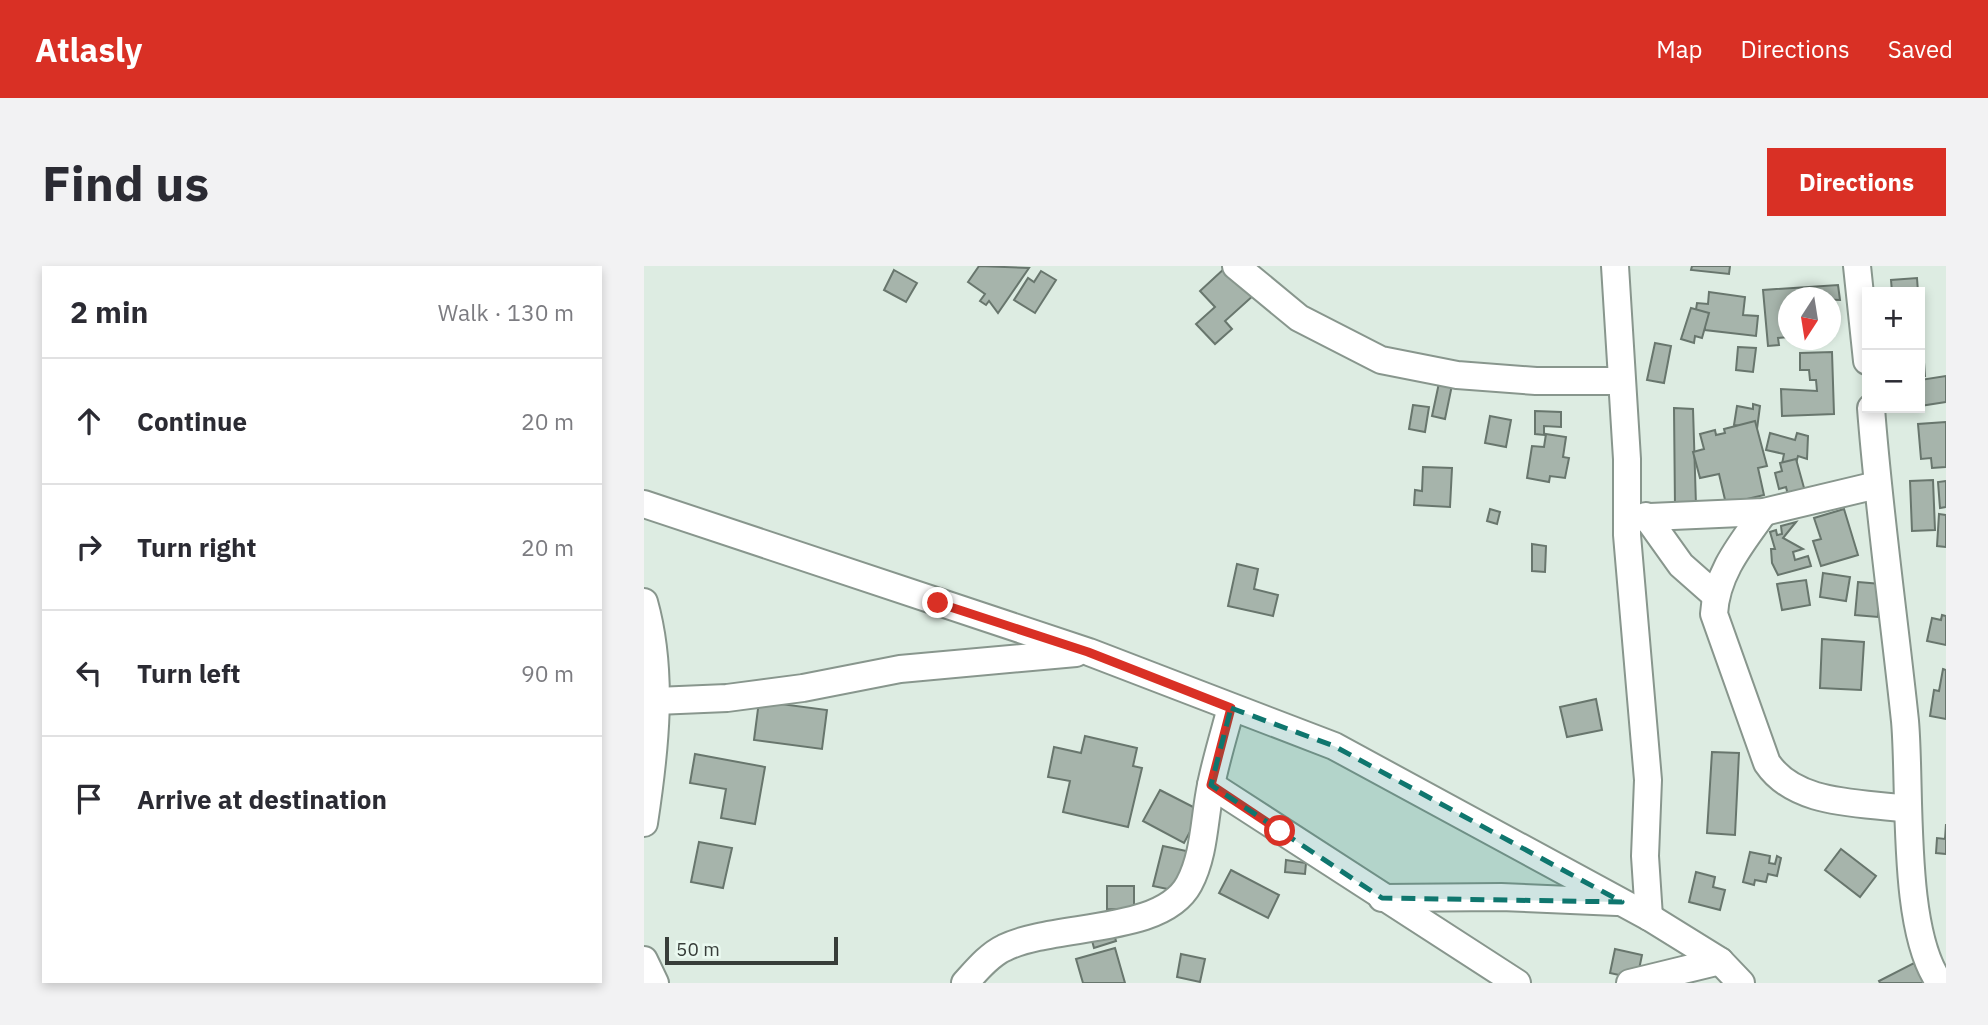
<!DOCTYPE html>
<html lang="en">
<head>
<meta charset="utf-8">
<style>
	body { margin:0; font-family:"IBM Plex Sans",sans-serif; background:#f2f2f3; color:#2b2b33 }
	.controls { position:absolute; right:21px; top:21px; display:grid; overflow:hidden; border-radius:0px; box-shadow:0 4px 10px #0003 }
	.controls button { width:63px; height:63px; display:grid; place-items:center; padding:0; border:0; border-bottom:2px solid #e1e1e2; background:#fff; color:#2b2b33; font:35px sans-serif }
	.compass { position:absolute; left:1134px; top:21px; width:63px; height:63px; border-radius:50%; background:#fff; box-shadow:0 4px 10px #0003; rotate:192deg }
	.scale { position:absolute; left:21px; bottom:18px; width:173px; box-sizing:border-box; padding-left:7px; border:4px solid #373d39; border-top:0; font-size:19px; line-height:24px; white-space:nowrap; color:#373d39; -webkit-text-stroke:5px #eaf9f0; paint-order:stroke }
	.stop { position:absolute; width:21px; height:21px; margin:-16px; border:5px solid #d93025; border-radius:50%; background:#fff }
	.stop.end { background:#d93025; border-color:#fff; box-shadow:0 2px 7px #0008 }
	.list { margin:0; padding:0; list-style:none }
	h2 { display:flex; justify-content:space-between; align-items:center; height:91px; margin:0; padding:0 28px; font-size:30px }
	h2 small { font-size:23px; font-weight:400; color:#7c7c81 }
	.list li { display:grid; grid-template-columns:46px 1fr auto; gap:21px; align-items:center; box-sizing:border-box; height:126px; padding:0 28px; border-top:2px solid #e1e1e2 }
	.list b { display:block; font-size:26px; white-space:nowrap }
	.list em { font-size:23px; font-style:normal; color:#7c7c81 }
	.icon { flex:none; width:38px; height:38px; fill:none; stroke:currentColor; stroke-width:2; stroke-linecap:round; stroke-linejoin:round }
	.map { position:relative; flex:none; width:1302px; height:717px; overflow:hidden; border-radius:0px }
	header { display:flex; align-items:center; gap:42px; box-sizing:border-box; height:98px; padding:0 35px; background:#d93025; color:#fff }
	header strong { font-size:33px }
	nav { display:flex; gap:38px; margin-inline-start:auto; font-size:24px }
	.intro { display:flex; align-items:center; justify-content:space-between; box-sizing:border-box; height:168px; padding:0 42px }
	h1 { margin:0; font-size:49px }
	.button { padding:18px 32px; border-radius:0px; background:#d93025; color:#fff; font-size:24px; font-weight:700 }
	main { display:flex; gap:42px; padding:0 42px }
	aside { flex:1; background:#fff; border-radius:0px; box-shadow:0 4px 10px #0003 }
	.map>svg:first-child { display:block }
	.building { fill:#a6b4ab; stroke:#68766d; stroke-width:2 }
	.lines { fill:none; stroke-linecap:round; stroke-linejoin:round }
	.minor-casing { stroke:#88968d; stroke-width:30 }
	.minor { stroke:#fff; stroke-width:26 }
	.route { stroke:#d93025; stroke-width:9 }
	.marked { fill:#0f766e; fill-opacity:0.2; stroke:#0f766e; stroke-width:5; stroke-dasharray:14 9; stroke-linejoin:round }
</style>
</head>
<body>
<header>
<strong>Atlasly</strong>
<nav><a>Map</a><a>Directions</a><a>Saved</a></nav>
</header>
<div class="intro"><h1>Find us</h1><a class="button">Directions</a></div>
<main>
<aside>
<h2>2 min<small>Walk · 130 m</small></h2>
<ul class="list">
<li><svg class="icon" aria-label="ahead" viewBox="0 0 24 24"><path d="M12 20V5M6 11l6-6 6 6"/></svg><div><b>Continue</b></div><em>20 m</em></li>
<li><svg class="icon" aria-label="right" viewBox="0 0 24 24"><path d="M7 20v-9h11M14 6l5 5-5 5"/></svg><div><b>Turn right</b></div><em>20 m</em></li>
<li><svg class="icon" aria-label="left" viewBox="0 0 24 24"><path d="M17 20v-9H6M10 6l-5 5 5 5"/></svg><div><b>Turn left</b></div><em>90 m</em></li>
<li><svg class="icon" aria-label="arrive" viewBox="0 0 24 24"><path d="M6 21V4h12l-3 4 3 4H6"/></svg><div><b>Arrive at destination</b></div></li>
</ul>
</aside>
<div class="map">
<svg width="1302" height="717" viewBox="0 0 1302 717">
	<rect width="100%" height="100%" fill="#ddece2"/>
	<!-- building -->
	<g class="building">
		<polygon points="335,0 385,2 354,47 345,35 342,39 336,35 341,28 324,16"/>
		<polygon points="1048,0 1086,0 1085,8 1047,4"/>
		<polygon points="582,1 611,28 581,55 588,63 571,78 552,58 571,41 556,25"/>
		<polygon points="250,4 273,17 262,36 240,24"/>
		<polygon points="397,5 412,14 391,47 370,34 384,12 390,16"/>
		<polygon points="1273,12 1274,26 1248,26 1247,14"/>
		<polygon points="1194,19 1196,34 1144,32 1144,71 1134,72 1135,79 1124,80 1119,24"/>
		<polygon points="1065,26 1101,31 1099,49 1114,50 1112,70 1061,64 1061,57 1050,56 1053,37 1064,38"/>
		<polygon points="1047,42 1065,47 1058,72 1051,70 1050,77 1037,73"/>
		<polygon points="1276,42 1281,110 1276,110"/>
		<polygon points="1011,77 1027,80 1020,117 1003,114"/>
		<polygon points="1094,81 1112,82 1109,106 1092,104"/>
		<polygon points="1188,86 1190,148 1138,150 1137,123 1173,125 1172,114 1166,114 1165,104 1156,104 1156,87"/>
		<polygon points="1302,110 1302,136 1276,140 1276,114"/>
		<polygon points="795,117 808,119 801,153 788,150"/>
		<polygon points="1109,138 1116,140 1113,163 1090,159 1093,140 1109,143"/>
		<polygon points="769,139 785,141 781,166 765,163"/>
		<polygon points="1030,142 1049,143 1052,239 1031,241"/>
		<polygon points="891,145 917,146 917,161 900,160 900,169 891,168"/>
		<polygon points="846,150 867,154 862,181 841,177"/>
		<polygon points="1111,155 1123,200 1114,202 1120,229 1082,238 1075,208 1056,212 1049,186 1060,183 1056,168 1071,164 1072,169 1081,167 1080,163"/>
		<polygon points="1302,156 1302,201 1288,202 1287,192 1277,193 1274,158"/>
		<polygon points="1126,167 1151,174 1153,167 1164,170 1163,193 1154,190 1151,201 1138,198 1140,188 1122,184"/>
		<polygon points="902,168 922,171 919,191 925,192 921,212 906,210 905,216 883,212 888,180 900,181"/>
		<polygon points="1152,193 1162,229 1145,233 1142,221 1135,223 1131,207 1138,205 1136,197"/>
		<polygon points="779,201 808,202 806,241 770,239 771,224 778,225"/>
		<polygon points="1289,214 1291,264 1268,265 1266,215"/>
		<polygon points="1302,215 1302,241 1296,242 1294,216"/>
		<polygon points="846,243 856,246 853,258 843,255"/>
		<polygon points="1200,243 1214,289 1177,300 1169,275 1177,273 1170,252"/>
		<polygon points="1295,248 1302,249 1302,281 1293,280"/>
		<polygon points="1152,256 1139,272 1159,283 1149,286 1151,294 1164,290 1167,300 1134,309 1128,297 1127,283 1131,283 1126,266 1132,264 1133,269 1138,268 1137,260"/>
		<polygon points="888,278 902,280 901,306 888,305"/>
		<polygon points="593,298 614,303 610,323 634,329 629,350 584,340"/>
		<polygon points="1179,307 1206,311 1202,335 1176,331"/>
		<polygon points="1162,314 1166,339 1138,344 1133,318"/>
		<polygon points="1214,316 1237,318 1234,351 1211,349"/>
		<polygon points="1298,349 1302,350 1302,379 1283,375 1288,352 1297,354"/>
		<polygon points="1178,373 1220,376 1217,424 1176,422"/>
		<polygon points="1299,403 1302,404 1302,453 1286,450 1290,424 1295,425"/>
		<polygon points="952,433 958,464 923,471 916,441"/>
		<polygon points="115,435 183,444 178,483 110,474"/>
		<polygon points="441,470 493,482 489,500 498,502 484,561 419,546 426,515 404,511 410,481 437,487"/>
		<polygon points="1068,486 1095,487 1091,569 1063,567"/>
		<polygon points="51,488 121,501 111,558 77,552 82,523 46,517"/>
		<polygon points="516,524 557,545 540,577 499,555"/>
		<polygon points="1302,558 1302,588 1292,587 1293,572 1301,573"/>
		<polygon points="55,576 88,582 79,622 47,616"/>
		<polygon points="519,580 547,586 538,626 509,620"/>
		<polygon points="1197,583 1232,610 1216,631 1181,604"/>
		<polygon points="1106,586 1126,590 1125,597 1131,598 1133,590 1137,592 1133,610 1124,608 1122,616 1111,614 1110,619 1099,616"/>
		<polygon points="642,594 662,597 661,608 641,606"/>
		<polygon points="587,604 635,629 624,652 575,627"/>
		<polygon points="1052,606 1071,611 1069,621 1081,624 1076,644 1045,636"/>
		<polygon points="463,620 490,620 490,644 463,643"/>
		<polygon points="469,664 472,675 450,682 447,671"/>
		<polygon points="471,682 481,717 439,717 432,693"/>
		<polygon points="971,683 998,689 993,713 966,707"/>
		<polygon points="537,688 561,693 556,716 533,711"/>
		<polygon points="1270,697 1280,717 1236,717 1235,715"/>
	</g>
	<g class="lines">
		<defs>
			<g id="minor">
				<polyline points="592,0 655,52 737,94 813,109 892,115 977,115"/>
				<polyline points="971,0 983,193 983,269 1004,514 1001,590 1005,651"/>
				<polyline points="1213,0 1223,95"/>
				<path d="M1227 142C1235 247 1250 351 1261 455 1267 522 1257 665 1296 717"/>
				<polyline points="0,238 445,386 690,480 1005,651 1076,695 1097,717"/>
				<path d="M1120 246C1097 278 1072 308 1070 348L1123 497C1152 540 1216 536 1263 543"/>
				<polyline points="1002,250 1037,299 1071,329"/>
				<polyline points="983,252 1120,246 1233,219"/>
				<path d="M0 336C20 407 11 485 0 557"/>
				<polyline points="12,435 83,432 159,422 256,403 432,387"/>
				<polyline points="567,519 873,717"/>
				<polyline points="738,632 857,631 973,636"/>
				<polyline points="0,694 11,717"/>
				<path d="M321 717C332 705 345 689 360 682 410 657 518 669 545 618 561 588 560 552 567 519 572 494 580 468 587 442"/>
				<polyline points="986,717 1076,695"/>
			</g>
		</defs>
		<!-- minor casing -->
		<use href="#minor" class="minor-casing"/>
		<!-- minor -->
		<use href="#minor" class="minor"/>
	</g>
	<g class="lines">
		<!-- route -->
		<polyline class="route" points="294,337 444,386 587,442 567,519 636,565"/>
	</g>
	<!-- marked area -->
	<path class="marked" d="M587 442 690 480 978 636 738 632 567 519Z"/>
</svg>
<div class="controls">
<button>+</button>
<button>−</button>
</div>
<svg class="compass" viewBox="-18 -18 36 36"><path d="M0-13l5 13h-10z" fill="#e53935"/><path d="M0 13l5-13h-10z" fill="#7c7c81"/></svg>
<div class="scale">50 m</div>
<div class="stop" style="left:636px;top:565px"></div>
<div class="stop end" style="left:294px;top:337px"></div>
</div>
</main>
</body>
</html>
